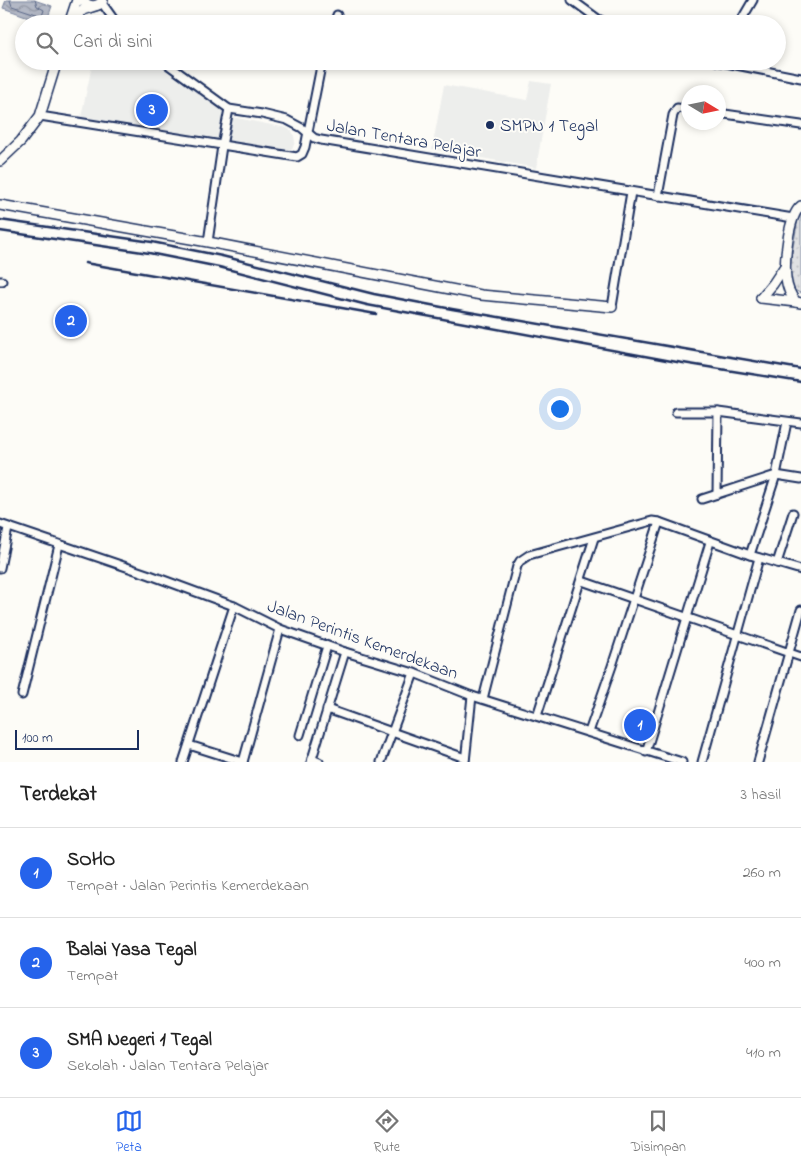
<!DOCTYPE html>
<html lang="id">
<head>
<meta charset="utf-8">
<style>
	body { margin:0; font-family:"Indie Flower",sans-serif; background:#f2f2f2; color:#222 }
	.compass { position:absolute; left:681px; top:85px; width:45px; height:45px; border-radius:50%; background:#fff; box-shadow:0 2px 8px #0003; rotate:100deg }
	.scale { position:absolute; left:15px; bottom:12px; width:124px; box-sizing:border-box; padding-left:5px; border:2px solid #1b2f5e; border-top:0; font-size:14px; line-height:18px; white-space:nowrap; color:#1b2f5e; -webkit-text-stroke:4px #fdfcf7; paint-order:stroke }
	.you { position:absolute; left:559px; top:408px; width:18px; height:18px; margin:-12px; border:4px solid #fff; border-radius:50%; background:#1a73e8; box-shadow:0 0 0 8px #1a73e833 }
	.badge { display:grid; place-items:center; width:32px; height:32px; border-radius:50%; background:#2563eb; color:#fff; font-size:16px; font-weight:700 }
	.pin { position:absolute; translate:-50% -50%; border:2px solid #fff; box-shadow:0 1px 5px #0006 }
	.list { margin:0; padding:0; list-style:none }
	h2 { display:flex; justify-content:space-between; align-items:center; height:65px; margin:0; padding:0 20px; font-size:21px }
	h2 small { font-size:16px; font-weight:400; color:#767676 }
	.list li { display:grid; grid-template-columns:32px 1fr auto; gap:15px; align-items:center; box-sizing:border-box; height:90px; padding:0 20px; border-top:1px solid #e0e0e0 }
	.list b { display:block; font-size:19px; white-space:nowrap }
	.list p { margin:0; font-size:16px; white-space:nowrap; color:#767676 }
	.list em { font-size:16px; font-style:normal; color:#767676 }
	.icon { flex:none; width:28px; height:28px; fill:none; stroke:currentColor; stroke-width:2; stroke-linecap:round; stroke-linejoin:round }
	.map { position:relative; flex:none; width:801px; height:762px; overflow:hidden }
	.search { position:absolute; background:#fff; box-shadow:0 2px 8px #0003; left:15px; right:15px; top:15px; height:55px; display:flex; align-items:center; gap:12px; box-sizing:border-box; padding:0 18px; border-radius:28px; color:#767676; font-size:19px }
	.sheet { height:335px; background:#fff }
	nav { display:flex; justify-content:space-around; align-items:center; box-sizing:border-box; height:70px; border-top:1px solid #e0e0e0; background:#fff; font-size:14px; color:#767676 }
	nav a { display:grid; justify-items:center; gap:2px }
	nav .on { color:#2563eb }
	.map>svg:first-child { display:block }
	.built { fill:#edeeec }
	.park { fill:url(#park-dots); stroke:#7e88a0 }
	.water { fill:url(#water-waves); stroke:#76819c }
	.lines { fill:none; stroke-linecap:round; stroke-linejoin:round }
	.shore { stroke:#586687; stroke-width:1 }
	.minor-casing { stroke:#1b2f5e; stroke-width:11 }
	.tertiary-casing { stroke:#1b2f5e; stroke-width:12 }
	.minor { stroke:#fdfcf7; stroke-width:7 }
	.tertiary { stroke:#fdfcf7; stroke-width:9 }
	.rail { stroke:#1b2f5e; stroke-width:2.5 }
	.poi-dot { fill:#1b2f5e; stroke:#fdfcf7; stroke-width:2 }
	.labels { text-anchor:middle; stroke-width:4; stroke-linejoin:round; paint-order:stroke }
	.poi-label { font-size:18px; fill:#1b2f5e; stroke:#fdfcf7; text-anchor:start }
	.street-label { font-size:18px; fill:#1b2f5e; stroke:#fdfcf7 }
</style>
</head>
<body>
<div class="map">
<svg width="801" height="762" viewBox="0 0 801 762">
	<defs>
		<pattern id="park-dots" width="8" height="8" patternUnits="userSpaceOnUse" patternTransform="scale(1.25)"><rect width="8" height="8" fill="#e0e1e3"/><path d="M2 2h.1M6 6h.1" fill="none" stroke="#c0c1c5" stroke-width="1.8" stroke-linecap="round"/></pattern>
		<pattern id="water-waves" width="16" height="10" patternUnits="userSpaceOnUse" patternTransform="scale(1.25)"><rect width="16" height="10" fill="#b3b8c5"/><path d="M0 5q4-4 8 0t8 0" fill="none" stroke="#9196a3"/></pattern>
	</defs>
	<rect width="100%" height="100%" fill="#fdfcf7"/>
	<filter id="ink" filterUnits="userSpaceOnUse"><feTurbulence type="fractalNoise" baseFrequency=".02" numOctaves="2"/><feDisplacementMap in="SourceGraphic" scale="10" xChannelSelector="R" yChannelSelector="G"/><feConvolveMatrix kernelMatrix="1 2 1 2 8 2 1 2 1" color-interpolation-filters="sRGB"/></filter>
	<g filter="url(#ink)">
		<!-- built -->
		<g class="built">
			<polygon points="93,61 152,61 232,117 287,128 292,131 294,136 295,142 293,147 290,151 283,154 276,153 81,117"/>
			<polygon points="531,81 551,84 536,168 432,149 444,85 527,100"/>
		</g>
		<!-- park -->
		<path class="park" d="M801 213V293C797 292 794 290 792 286 786 276 796 233 798 219Z"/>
		<!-- water -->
		<polygon class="water" points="6,0 34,0 52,6 46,23 3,8"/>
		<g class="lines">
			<!-- shore -->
			<polyline class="shore" points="10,0 12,6 42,16 44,10 37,6 35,0"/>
			<defs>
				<g id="minor">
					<polyline points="572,0 598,19 608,24"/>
					<polyline points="102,3 117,24"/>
					<polyline points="334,24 337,15"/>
					<polyline points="739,24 753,0"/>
					<polyline points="163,61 229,109 262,114 287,120 302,128 314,138 321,140 793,218"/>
					<polyline points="716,61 801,78"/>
					<polyline points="718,113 801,125"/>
					<polyline points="40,116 297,157 302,154 305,147 322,61"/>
					<polyline points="658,196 673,115 677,108 688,109"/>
					<polyline points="208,242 222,146 229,109"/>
					<polyline points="0,281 2,281"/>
					<polyline points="612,307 631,192"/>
					<polyline points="676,412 718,412 801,423"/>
					<polyline points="717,494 718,412"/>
					<polyline points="702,499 776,475 801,479"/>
					<polyline points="0,524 150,575 234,606 280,629 345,652 414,673 472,696 682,762"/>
					<polyline points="750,555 776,475 787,422"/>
					<polyline points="777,563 793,513"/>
					<polyline points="0,568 8,528"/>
					<polyline points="582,581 801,657"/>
					<polyline points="22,695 59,545"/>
					<polyline points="483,699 517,566 520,561 529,555 652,521 659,522 750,555 801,570"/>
					<polyline points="327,709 465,758"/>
					<polyline points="537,716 594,538"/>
					<polyline points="589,732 612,666 659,522"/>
					<polyline points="300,735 327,646"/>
					<polyline points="189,745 243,762"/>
					<polyline points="646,752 710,542"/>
					<polyline points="312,759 319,762"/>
					<polyline points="183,762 234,606"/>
					<polyline points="243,762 280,629"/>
					<polyline points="311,762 345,652"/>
					<polyline points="381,762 414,673"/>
					<polyline points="465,762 472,696"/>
					<polyline points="702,762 759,558"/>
					<polyline points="758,762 801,610"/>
				</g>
				<g id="tertiary">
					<path d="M82 0C88 7 98 8 103 0"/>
					<polyline points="70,21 77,0"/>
					<polyline points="70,24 83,10 98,5"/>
					<polyline points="0,161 21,141 40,116 57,61"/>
					<polyline points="0,205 208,242 481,295 612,307"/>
					<path d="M801 206C788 216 784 261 786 278 787 287 790 295 796 302L801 303"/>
					<polyline points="761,298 773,284 785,266"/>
					<polyline points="761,298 796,302"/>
				</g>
			</defs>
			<!-- minor casing -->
			<use href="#minor" class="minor-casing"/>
			<!-- tertiary casing -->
			<use href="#tertiary" class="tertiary-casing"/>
			<!-- minor -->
			<use href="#minor" class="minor"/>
			<!-- tertiary -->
			<use href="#tertiary" class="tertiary"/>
			<!-- rail -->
			<g class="rail">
				<polyline points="0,220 152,242 222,256 374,294 452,309 801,369"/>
				<polyline points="0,231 149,253 219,267 367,305 677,362 801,382"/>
				<polyline points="85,263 376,314"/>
			</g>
		</g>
	</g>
	<!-- markers -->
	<circle class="poi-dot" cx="490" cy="125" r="5"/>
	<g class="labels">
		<!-- poi labels -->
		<g class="poi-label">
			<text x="500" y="131">SMPN 1 Tegal</text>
		</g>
		<!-- street labels -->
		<g class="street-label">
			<text transform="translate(404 138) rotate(10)" y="6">Jalan Tentara Pelajar</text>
			<text transform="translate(363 639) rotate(20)" y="6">Jalan Perintis Kemerdekaan</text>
		</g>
	</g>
</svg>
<svg class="compass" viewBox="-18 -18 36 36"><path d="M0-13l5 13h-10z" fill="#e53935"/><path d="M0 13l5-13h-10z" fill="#767676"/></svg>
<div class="scale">100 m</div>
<div class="you"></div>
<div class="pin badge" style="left:640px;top:725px">1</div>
<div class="pin badge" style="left:71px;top:321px">2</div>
<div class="pin badge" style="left:152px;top:110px">3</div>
<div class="search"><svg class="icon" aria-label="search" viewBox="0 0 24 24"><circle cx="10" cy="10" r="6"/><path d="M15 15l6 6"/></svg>Cari di sini</div>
</div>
<section class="sheet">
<h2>Terdekat<small>3 hasil</small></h2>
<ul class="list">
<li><span class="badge">1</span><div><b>SOHO</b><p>Tempat · Jalan Perintis Kemerdekaan</p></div><em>260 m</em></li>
<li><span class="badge">2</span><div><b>Balai Yasa Tegal</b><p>Tempat</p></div><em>400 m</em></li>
<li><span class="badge">3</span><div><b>SMA Negeri 1 Tegal</b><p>Sekolah · Jalan Tentara Pelajar</p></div><em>410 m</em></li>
</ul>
</section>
<nav>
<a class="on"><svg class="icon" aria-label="map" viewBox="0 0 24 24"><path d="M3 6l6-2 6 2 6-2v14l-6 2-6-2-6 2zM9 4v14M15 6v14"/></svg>Peta</a>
<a><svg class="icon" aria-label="directions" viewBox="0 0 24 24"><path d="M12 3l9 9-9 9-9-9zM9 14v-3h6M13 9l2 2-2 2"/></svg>Rute</a>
<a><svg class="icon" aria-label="saved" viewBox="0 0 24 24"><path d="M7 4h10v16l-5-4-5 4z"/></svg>Disimpan</a>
</nav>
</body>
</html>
